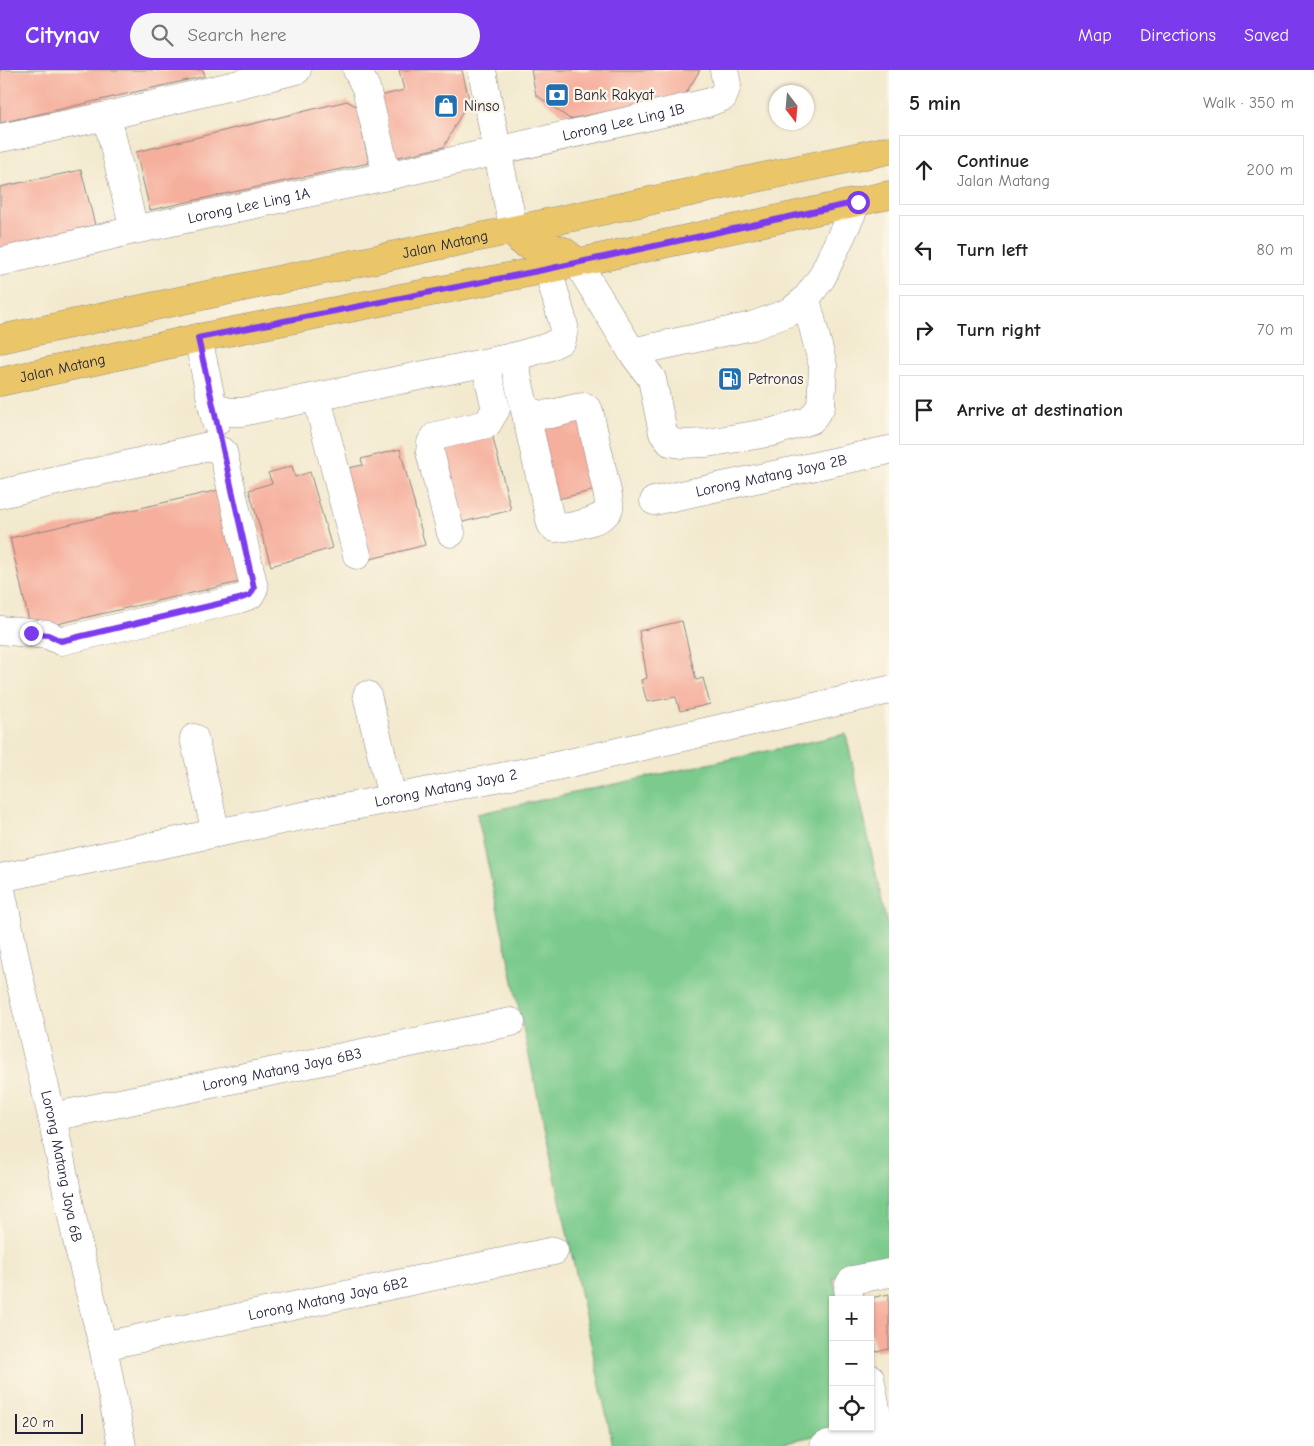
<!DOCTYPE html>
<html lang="en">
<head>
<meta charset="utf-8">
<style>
	body { margin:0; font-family:"Comic Neue",sans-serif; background:#f6f6f6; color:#222 }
	.controls { position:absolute; right:15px; bottom:15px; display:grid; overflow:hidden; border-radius:0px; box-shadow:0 1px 4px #0004 }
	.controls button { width:45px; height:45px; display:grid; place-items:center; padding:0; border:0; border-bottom:1px solid #e0e0e0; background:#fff; color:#222; font:25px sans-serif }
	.compass { position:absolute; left:769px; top:15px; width:45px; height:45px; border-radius:50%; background:#fff; box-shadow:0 1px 4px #0004; rotate:164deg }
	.scale { position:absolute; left:15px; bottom:12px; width:68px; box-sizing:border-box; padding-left:5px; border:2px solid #22223b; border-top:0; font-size:14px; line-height:18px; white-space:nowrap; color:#22223b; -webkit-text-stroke:4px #fcf5e5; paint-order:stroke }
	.stop { position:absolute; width:15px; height:15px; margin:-11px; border:4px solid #7c3aed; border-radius:50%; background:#fff }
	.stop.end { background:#7c3aed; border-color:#fff; box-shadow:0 1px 5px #0008 }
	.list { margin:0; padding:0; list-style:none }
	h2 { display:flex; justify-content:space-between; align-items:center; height:65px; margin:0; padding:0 20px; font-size:21px }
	h2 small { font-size:16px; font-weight:400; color:#767676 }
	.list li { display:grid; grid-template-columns:32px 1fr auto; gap:15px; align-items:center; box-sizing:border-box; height:70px; margin:0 10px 10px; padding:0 10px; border:1px solid #e0e0e0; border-radius:0px }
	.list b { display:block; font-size:19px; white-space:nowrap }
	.list p { margin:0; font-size:16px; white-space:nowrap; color:#767676 }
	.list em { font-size:16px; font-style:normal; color:#767676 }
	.icon { flex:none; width:28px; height:28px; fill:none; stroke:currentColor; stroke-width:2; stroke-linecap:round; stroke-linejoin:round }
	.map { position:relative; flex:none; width:889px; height:1376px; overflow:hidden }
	header { display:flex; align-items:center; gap:30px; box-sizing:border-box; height:70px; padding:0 25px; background:#7c3aed; color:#fff }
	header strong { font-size:24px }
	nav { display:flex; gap:28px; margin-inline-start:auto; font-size:18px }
	.search { width:350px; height:45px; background:#f6f6f6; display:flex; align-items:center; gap:12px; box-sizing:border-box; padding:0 18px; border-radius:28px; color:#767676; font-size:19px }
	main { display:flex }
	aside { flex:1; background:#fff }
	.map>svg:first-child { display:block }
	.green { fill:#7bcb8d; stroke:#4e7664 }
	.building { fill:#f6af9d }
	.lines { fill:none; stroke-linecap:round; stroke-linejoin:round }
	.minor-casing { stroke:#8a8684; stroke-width:29 }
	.major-casing { stroke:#8a8684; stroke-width:29 }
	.minor { stroke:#fff; stroke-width:28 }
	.major { stroke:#ebc669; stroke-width:28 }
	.route { stroke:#7c3aed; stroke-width:6 }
	.labels { text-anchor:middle; stroke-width:4.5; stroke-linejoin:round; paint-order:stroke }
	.poi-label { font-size:15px; fill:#22223b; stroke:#fcf5e5; text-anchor:start }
	.street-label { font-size:15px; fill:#22223b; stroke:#fcf5e5 }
</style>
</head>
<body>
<header>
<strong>Citynav</strong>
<div class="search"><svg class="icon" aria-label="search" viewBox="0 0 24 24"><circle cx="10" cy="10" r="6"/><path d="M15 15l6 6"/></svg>Search here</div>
<nav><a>Map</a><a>Directions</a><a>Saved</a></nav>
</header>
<main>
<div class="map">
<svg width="889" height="1376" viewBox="0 0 889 1376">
	<rect width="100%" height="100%" fill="#fcf5e5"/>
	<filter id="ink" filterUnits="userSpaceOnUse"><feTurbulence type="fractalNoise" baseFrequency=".02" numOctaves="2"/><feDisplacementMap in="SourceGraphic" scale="10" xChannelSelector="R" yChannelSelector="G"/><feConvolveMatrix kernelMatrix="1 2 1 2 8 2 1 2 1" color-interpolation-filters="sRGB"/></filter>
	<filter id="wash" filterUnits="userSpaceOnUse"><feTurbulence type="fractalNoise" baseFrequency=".0096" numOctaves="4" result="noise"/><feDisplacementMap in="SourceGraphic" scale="20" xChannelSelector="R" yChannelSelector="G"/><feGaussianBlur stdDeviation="1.12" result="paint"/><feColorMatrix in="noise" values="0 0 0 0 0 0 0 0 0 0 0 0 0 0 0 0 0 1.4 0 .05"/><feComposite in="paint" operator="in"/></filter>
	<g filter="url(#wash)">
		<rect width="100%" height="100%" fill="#f2e9ce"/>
		<!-- green -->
		<polygon class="green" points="846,664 889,864 889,1196 833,1208 838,1230 833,1230 833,1357 855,1357 768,1376 613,1376 477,744"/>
		<g id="blocks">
			<!-- building -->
			<g class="building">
				<polygon points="0,0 203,0 205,6 0,53"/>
				<polygon points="399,0 462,0 469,29 444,77 394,88 380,26 404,20"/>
				<polygon points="531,0 700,0 684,26 570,49 536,25"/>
				<polygon points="347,31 356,36 369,93 150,140 136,82"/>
				<polygon points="81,100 95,155 0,178 0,117"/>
				<polygon points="583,339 603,418 550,431 531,353"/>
				<polygon points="492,364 511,440 455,454 436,377"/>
				<polygon points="400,379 425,475 367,490 343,399 363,395 361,389"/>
				<polygon points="292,396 295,407 310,402 332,478 271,496 249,420 272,413 268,403"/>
				<polygon points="223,419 244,511 31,560 10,468"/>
				<polygon points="682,551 696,610 703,608 710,634 680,641 676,627 647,632 641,610 647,608 639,561"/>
				<polygon points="889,1224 889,1279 876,1282 870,1259 870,1230 866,1229"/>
			</g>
		</g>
	</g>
	<g filter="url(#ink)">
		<use href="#blocks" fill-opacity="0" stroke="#8a8684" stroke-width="1"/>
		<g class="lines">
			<defs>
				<g id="minor">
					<polyline points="357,0 366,18 387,106"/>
					<polyline points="482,0 497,80 514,161"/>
					<polyline points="107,46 134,160"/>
					<polyline points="0,68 107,46 297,0"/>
					<path id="s1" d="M0 192 134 160 387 106 707 33 723 27 727 15 724 0"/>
					<polyline points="577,192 632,282 752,256 790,242 806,229 822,207 857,132"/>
					<polyline points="198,268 216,352"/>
					<polyline points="632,282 652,309 663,363 670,372 681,374 707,373 773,362 811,350 821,336 823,296 806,229"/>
					<path d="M513 287 551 454 555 458C567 458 607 451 609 438 610 435 608 430 608 426L589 341 585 337C569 337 549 349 534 343 530 342 527 339 524 337"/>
					<polyline points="317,328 357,485"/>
					<polyline points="212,335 227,342 242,342 513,287 548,277 562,270 564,256 548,199"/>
					<polyline points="0,424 209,376 223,382 254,518 250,525 239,529 61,571 48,565 0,560"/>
					<path id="s2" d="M654 431 889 380"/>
					<polyline points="451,463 430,382 431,373 436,366 487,354 496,339 485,293"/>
					<polyline points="367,625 392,727"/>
					<polyline points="194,668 216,763"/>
					<path id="s3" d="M0 808 216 763 552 697 889 620"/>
					<path id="s4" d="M0 815 20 911 52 1047 76 1166 103 1276 122 1376"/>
					<path id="s5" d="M52 1047 511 952"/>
					<path d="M850 1230C848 1221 846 1216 853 1210L889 1203"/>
					<path id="s6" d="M103 1276 554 1181"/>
					<polyline points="870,1308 881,1364"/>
					<polyline points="824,1376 889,1362"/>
				</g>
				<g id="major">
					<path d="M514 161C525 184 542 173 561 180 566 182 572 188 577 192"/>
					<path id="s7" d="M0 269 889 80"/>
					<path id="s8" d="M0 312 198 268 548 199 889 125"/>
				</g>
			</defs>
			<!-- minor casing -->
			<use href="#minor" class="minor-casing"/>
			<!-- major casing -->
			<use href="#major" class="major-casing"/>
			<!-- minor -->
			<use href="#minor" class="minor"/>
			<!-- major -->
			<use href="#major" class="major"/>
		</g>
	</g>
	<g class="lines" filter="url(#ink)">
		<!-- route -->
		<polyline class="route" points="31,563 48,565 61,571 239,529 250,525 254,518 198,268 548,199 858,132"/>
	</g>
	<!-- icons -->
	<defs>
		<symbol id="bank-square" viewBox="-11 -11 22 22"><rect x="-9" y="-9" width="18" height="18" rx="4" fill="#1f6fb2" stroke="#fcf5e5"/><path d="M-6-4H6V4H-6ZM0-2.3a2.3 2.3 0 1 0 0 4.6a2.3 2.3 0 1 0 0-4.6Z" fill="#fff"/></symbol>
		<symbol id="shop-square" viewBox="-11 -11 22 22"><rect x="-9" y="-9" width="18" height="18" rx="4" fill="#1f6fb2" stroke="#fcf5e5"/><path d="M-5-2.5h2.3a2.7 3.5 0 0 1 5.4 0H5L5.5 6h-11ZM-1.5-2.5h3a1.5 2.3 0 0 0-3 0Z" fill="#fff"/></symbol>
		<symbol id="fuel-square" viewBox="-11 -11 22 22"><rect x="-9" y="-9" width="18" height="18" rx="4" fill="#1f6fb2" stroke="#fcf5e5"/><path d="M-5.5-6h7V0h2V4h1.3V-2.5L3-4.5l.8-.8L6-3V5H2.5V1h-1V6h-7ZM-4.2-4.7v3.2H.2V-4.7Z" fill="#fff"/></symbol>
	</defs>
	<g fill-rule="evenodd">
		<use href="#bank-square" x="543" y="11" width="28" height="28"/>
		<use href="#shop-square" x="432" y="22" width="28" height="28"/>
		<use href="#fuel-square" x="716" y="295" width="28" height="28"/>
	</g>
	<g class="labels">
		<!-- poi labels -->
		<g class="poi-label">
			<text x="574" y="30">Bank Rakyat</text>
			<text x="464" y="41">Ninso</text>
			<text x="748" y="314">Petronas</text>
		</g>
		<!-- street labels -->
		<g class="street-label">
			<text dy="5" stroke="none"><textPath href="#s1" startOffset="639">Lorong Lee Ling 1B</textPath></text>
			<text dy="5" stroke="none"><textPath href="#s1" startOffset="255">Lorong Lee Ling 1A</textPath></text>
			<text dy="5" stroke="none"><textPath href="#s7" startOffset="455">Jalan Matang</textPath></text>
			<text dy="5" stroke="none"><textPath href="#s8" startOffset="64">Jalan Matang</textPath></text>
			<text dy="5" stroke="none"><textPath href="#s2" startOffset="120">Lorong Matang Jaya 2B</textPath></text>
			<text dy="5" stroke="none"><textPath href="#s3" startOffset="455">Lorong Matang Jaya 2</textPath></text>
			<text dy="5" stroke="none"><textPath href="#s5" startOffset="235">Lorong Matang Jaya 6B3</textPath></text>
			<text dy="5" stroke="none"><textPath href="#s4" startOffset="288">Lorong Matang Jaya 6B</textPath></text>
			<text dy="5" stroke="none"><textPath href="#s6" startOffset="230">Lorong Matang Jaya 6B2</textPath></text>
		</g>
	</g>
</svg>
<div class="controls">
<button>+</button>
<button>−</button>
<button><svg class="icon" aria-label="locate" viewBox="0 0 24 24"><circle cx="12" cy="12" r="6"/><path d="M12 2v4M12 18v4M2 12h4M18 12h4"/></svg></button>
</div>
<svg class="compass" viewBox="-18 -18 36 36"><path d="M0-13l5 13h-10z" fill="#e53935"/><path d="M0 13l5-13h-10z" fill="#767676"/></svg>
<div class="scale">20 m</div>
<div class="stop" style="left:858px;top:132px"></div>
<div class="stop end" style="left:31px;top:563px"></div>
</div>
<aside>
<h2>5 min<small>Walk · 350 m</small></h2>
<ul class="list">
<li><svg class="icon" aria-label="ahead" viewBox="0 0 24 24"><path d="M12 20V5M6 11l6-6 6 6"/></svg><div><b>Continue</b><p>Jalan Matang</p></div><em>200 m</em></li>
<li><svg class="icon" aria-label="left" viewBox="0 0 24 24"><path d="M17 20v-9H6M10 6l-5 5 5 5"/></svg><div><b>Turn left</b></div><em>80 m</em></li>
<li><svg class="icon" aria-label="right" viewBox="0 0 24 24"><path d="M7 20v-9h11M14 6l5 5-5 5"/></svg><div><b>Turn right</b></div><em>70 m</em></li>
<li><svg class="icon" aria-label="arrive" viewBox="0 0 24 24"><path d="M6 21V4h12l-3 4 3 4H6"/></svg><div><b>Arrive at destination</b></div></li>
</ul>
</aside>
</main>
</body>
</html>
